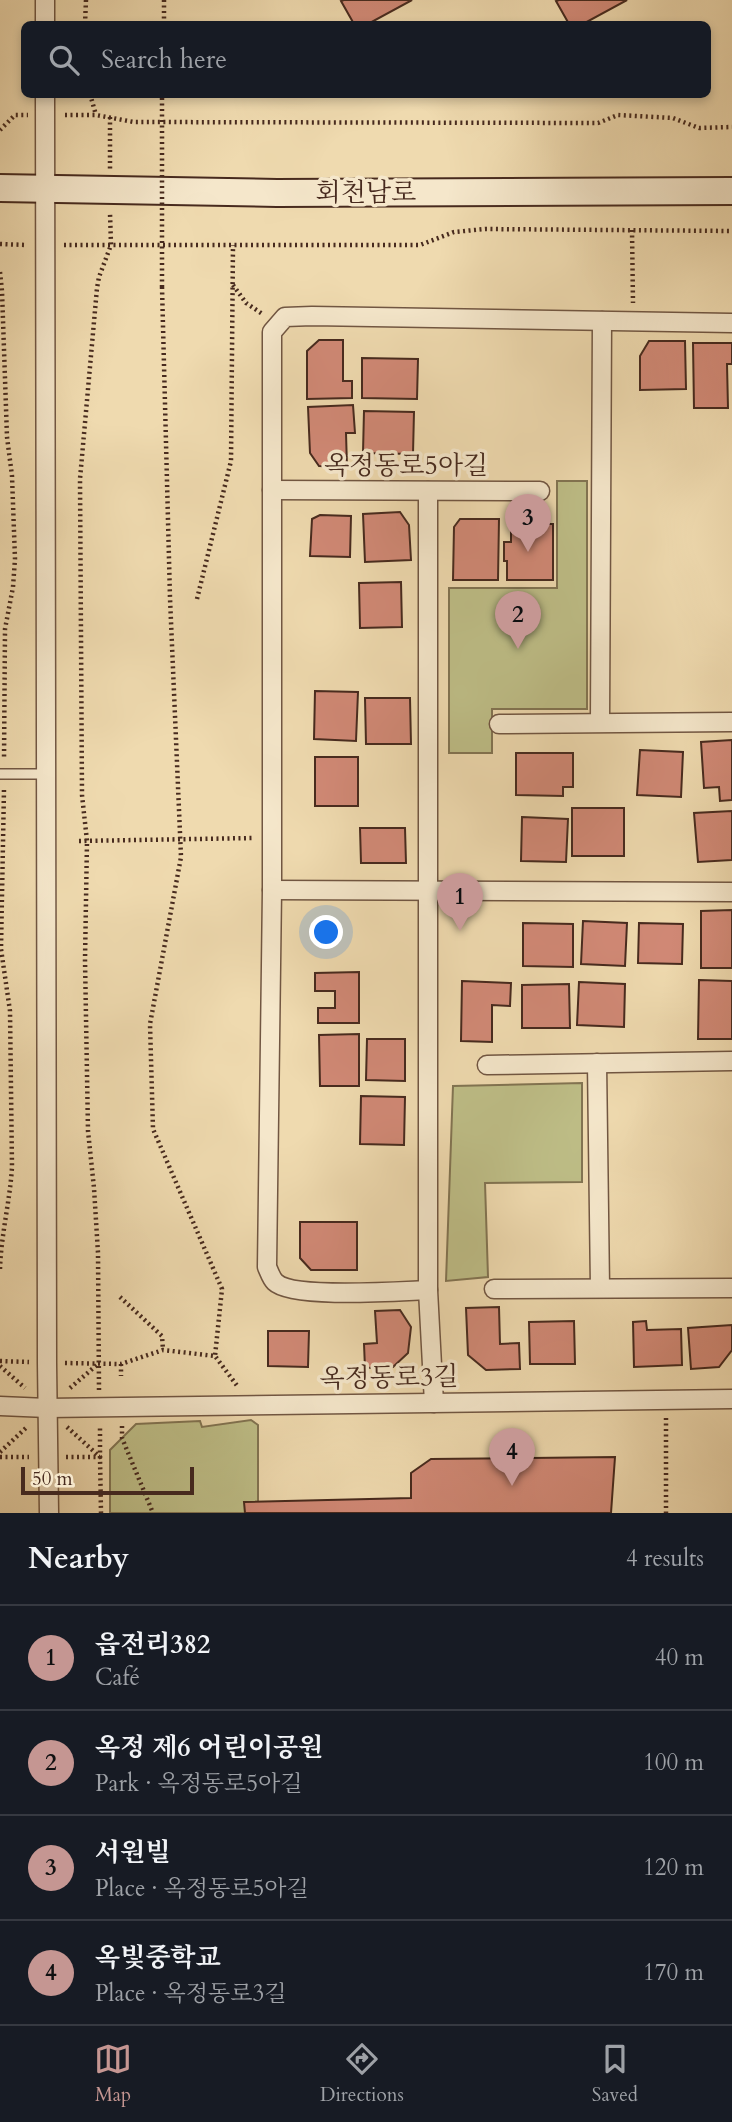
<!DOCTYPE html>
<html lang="en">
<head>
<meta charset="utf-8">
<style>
	body { margin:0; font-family:Cardo,"Noto Serif KR",serif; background:#242831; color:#f1f3f6 }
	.scale { position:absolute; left:21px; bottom:18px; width:173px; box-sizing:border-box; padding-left:7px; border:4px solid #472a1e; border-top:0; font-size:19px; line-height:24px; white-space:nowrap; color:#472a1e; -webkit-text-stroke:5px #f5e7cb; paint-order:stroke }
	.you { position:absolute; left:327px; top:933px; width:24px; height:24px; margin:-18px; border:5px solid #fff; border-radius:50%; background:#1a73e8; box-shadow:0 0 0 10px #1a73e833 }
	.badge { display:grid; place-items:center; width:46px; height:46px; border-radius:50%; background:#c59692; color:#111; font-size:23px; font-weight:700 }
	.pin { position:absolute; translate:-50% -58px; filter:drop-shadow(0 2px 4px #0008) }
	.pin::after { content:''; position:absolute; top:37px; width:24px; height:21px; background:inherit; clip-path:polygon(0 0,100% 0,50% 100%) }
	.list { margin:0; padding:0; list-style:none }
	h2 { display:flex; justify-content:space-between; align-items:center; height:91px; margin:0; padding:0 28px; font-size:30px }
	h2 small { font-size:23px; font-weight:400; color:#9ea1a6 }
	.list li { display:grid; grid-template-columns:46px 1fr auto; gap:21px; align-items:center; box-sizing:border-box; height:105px; padding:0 28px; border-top:2px solid #363941 }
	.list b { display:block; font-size:26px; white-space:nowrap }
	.list p { margin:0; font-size:23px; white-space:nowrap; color:#9ea1a6 }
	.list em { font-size:23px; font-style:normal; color:#9ea1a6 }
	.icon { flex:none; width:38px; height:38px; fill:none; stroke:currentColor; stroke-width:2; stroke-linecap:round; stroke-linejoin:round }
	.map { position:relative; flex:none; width:732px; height:1513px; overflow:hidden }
	.search { position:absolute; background:#171b24; box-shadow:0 4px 10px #0003; left:21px; right:21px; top:21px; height:77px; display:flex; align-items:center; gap:18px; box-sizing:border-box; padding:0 24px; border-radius:10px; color:#9ea1a6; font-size:26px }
	.sheet { height:511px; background:#171b24 }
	nav { display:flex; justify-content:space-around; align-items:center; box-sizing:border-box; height:98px; border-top:2px solid #363941; background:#171b24; font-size:19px; color:#9ea1a6 }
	nav a { display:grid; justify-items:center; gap:4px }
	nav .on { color:#c59692 }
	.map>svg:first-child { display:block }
	.green { fill:#bebe87; stroke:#827452; stroke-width:2 }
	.building { fill:#d18976; stroke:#472a1e; stroke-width:2 }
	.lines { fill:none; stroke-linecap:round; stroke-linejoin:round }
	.lane-casing { stroke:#715642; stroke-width:12 }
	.street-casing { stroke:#715642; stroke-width:21 }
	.secondary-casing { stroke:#472a1e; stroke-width:30 }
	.path { stroke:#472a1e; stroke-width:4.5; stroke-dasharray:2 3.5; stroke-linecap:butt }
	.lane { stroke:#f5e7cb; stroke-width:9 }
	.street { stroke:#f5e7cb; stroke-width:18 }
	.secondary { stroke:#f5e7cb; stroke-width:26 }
	.path-bridge { stroke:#472a1e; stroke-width:4.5; stroke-dasharray:2 3.5; stroke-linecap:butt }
	.labels { text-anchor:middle; stroke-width:7; stroke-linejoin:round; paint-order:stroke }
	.street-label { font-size:26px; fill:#472a1e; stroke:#f5e7cb }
</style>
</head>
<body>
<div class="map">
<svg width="732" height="1513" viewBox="0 0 732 1513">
	<rect width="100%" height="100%" fill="#efdaaf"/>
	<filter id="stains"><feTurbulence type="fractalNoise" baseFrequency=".00286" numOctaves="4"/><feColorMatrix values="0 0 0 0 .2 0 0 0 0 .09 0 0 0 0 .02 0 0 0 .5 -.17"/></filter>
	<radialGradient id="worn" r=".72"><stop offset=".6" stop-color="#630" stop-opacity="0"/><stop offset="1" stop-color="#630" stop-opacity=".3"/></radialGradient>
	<!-- green -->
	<g class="green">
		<polygon points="557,481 587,481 587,709 492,709 492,753 449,753 449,588 557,588"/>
		<polygon points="582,1083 582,1182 485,1183 488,1277 446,1281 453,1086"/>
		<polygon points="251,1420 258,1425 258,1513 110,1513 110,1450 136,1424 200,1421 202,1427"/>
	</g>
	<!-- building -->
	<g class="building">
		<polygon points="344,0 412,0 368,24 354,24 341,1"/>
		<polygon points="559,0 627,0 583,24 569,24 556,1"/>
		<polygon points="319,340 343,340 343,381 352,381 352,398 307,399 307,351"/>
		<polygon points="649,341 685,341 686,389 640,390 640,356"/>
		<polygon points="693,343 732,343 732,364 727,364 728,408 694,408"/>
		<polygon points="362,358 418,359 417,399 362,398"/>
		<polygon points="353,405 355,433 346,433 347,467 319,466 310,453 308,407"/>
		<polygon points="364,411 414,412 413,454 363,453"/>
		<polygon points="400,512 409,525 411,560 365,562 363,514"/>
		<polygon points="320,515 351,516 350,557 310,556 312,519"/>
		<polygon points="460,519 499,519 498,580 453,580 454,527"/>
		<polygon points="524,524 553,524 553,580 507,580 507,561 504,561 504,542 511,542 511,525"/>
		<polygon points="401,582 402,627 360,628 359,583"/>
		<polygon points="315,691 358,692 356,741 314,739"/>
		<polygon points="365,698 410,698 411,744 366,744"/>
		<polygon points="732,740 732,800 720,801 719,787 704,788 701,742"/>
		<polygon points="640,750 683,752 681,797 637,795"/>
		<polygon points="516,753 573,753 573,787 563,787 563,796 516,795"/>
		<rect x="315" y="757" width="43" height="49"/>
		<rect x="572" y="808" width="52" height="48"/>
		<polygon points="732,811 732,860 698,862 694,813"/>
		<polygon points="522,817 568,819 566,862 521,861"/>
		<polygon points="360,828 405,828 406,863 361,863"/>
		<polygon points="732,910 732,968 701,968 701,911"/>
		<polygon points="583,921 627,923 625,966 581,964"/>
		<polygon points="523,923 573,924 573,967 523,966"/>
		<polygon points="639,923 683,924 682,964 638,963"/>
		<polygon points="359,972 359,1023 318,1023 318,1008 335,1008 335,991 315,991 315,973"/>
		<polygon points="699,980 732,981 732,1039 698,1039"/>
		<polygon points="462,981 511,983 510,1006 492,1005 492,1042 461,1041"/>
		<polygon points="579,982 625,984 624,1027 577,1025"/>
		<polygon points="569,984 570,1028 522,1028 522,985"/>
		<polygon points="359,1034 359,1086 320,1086 319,1035"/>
		<polygon points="367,1039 405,1039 405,1081 366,1080"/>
		<polygon points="361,1096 405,1097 404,1145 360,1144"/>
		<polygon points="300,1222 357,1222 357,1270 311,1270 300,1258"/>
		<polygon points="499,1307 500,1344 519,1343 520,1369 486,1370 468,1355 466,1308"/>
		<polygon points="400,1310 411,1327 408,1353 393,1367 365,1368 364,1344 377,1343 375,1311"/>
		<polygon points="574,1321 575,1364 530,1364 529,1322"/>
		<polygon points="646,1321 647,1330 681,1329 682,1365 634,1367 633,1322"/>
		<polygon points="732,1325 732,1350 719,1367 691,1369 688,1328"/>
		<polygon points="268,1331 309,1331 308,1367 268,1366"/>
		<polygon points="615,1457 611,1513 245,1513 244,1502 411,1498 411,1473 431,1459"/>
	</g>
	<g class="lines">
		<defs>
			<polyline id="lane" points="0,774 45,774"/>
			<g id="street">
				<polyline points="45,24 45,0"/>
				<polyline points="45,94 47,1363 49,1513"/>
				<polyline points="272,490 540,491"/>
				<polyline points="428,491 428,1290 434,1403"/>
				<polyline points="600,722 602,321"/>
				<polyline points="499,724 732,722"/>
				<polyline points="272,890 732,892"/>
				<polyline points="597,1063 600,1288"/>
				<polyline points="487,1065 732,1061"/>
				<polyline points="494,1289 732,1288"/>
				<path d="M428 1290C400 1291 292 1299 275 1282 271 1278 269 1271 267 1267L272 890V332L285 317 312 316 732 323"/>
				<polyline points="0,1406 47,1408 732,1399"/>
			</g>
			<polyline id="secondary" points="0,188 277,193 732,191"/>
		</defs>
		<!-- lane casing -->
		<use href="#lane" class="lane-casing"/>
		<!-- street casing -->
		<use href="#street" class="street-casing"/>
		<!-- secondary casing -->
		<use href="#secondary" class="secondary-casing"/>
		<!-- path -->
		<g class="path">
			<polyline points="85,24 86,0"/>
			<polyline points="164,24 164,0"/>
			<polyline points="90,94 96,115"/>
			<polyline points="65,115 96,115 134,122 598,123 618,115 673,118 699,128 732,127"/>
			<polyline points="110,117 110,169"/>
			<polyline points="0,130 15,115 28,115"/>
			<polyline points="632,230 633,303"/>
			<polyline points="0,244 27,245"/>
			<polyline points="64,245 420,245 454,232 485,229 732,231"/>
			<polyline points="0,272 2,291 7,437 12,476 15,559 13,587 5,629 4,760"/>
			<polyline points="233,285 246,303 264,315"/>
			<polyline points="162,287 170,598 181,857 150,1024 153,1129 222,1289 215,1356"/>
			<polyline points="197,599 231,461 233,245"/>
			<polyline points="79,841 254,838"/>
			<path d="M0 1269C1 1235 10 1201 12 1167L10 1011 1 949 4 789"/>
			<polyline points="120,1297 162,1336 163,1350"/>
			<polyline points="0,1361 29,1362"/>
			<polyline points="65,1363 121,1364 163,1350 215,1356 238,1387"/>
			<polyline points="121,1364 121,1376"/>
			<polyline points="0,1366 25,1388"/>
			<polyline points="70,1388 98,1364"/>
			<polyline points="99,1390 98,1253 94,1188 88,1131 85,960 87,841 82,795 80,479 97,288 99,277 111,245 110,213"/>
			<polyline points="666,1418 666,1513"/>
			<polyline points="122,1426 122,1438 153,1513"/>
			<polyline points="67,1427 100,1457 101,1513"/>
			<polyline points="0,1452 27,1427"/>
			<polyline points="0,1457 29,1457"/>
			<polyline points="66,1457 100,1457 100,1427"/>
		</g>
		<!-- lane -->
		<use href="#lane" class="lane"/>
		<!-- street -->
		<use href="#street" class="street"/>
		<!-- secondary -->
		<use href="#secondary" class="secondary"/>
		<!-- path-bridge -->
		<polyline class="path-bridge" points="162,287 162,94"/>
	</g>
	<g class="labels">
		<!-- street labels -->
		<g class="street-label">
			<text x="366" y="201">회천남로</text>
			<text x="406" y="474">옥정동로5아길</text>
			<text transform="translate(389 1377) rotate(-1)" y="9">옥정동로3길</text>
		</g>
	</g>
	<rect width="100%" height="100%" filter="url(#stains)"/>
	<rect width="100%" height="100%" fill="url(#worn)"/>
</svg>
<div class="scale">50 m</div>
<div class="you"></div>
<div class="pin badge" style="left:460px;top:931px">1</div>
<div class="pin badge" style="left:518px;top:649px">2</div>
<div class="pin badge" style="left:528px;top:552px">3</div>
<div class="pin badge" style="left:512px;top:1486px">4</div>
<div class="search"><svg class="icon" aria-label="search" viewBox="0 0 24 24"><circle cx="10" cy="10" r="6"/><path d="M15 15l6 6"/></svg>Search here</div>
</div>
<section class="sheet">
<h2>Nearby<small>4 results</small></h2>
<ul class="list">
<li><span class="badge">1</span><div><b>읍전리382</b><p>Café</p></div><em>40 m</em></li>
<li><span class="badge">2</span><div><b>옥정 제6 어린이공원</b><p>Park · 옥정동로5아길</p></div><em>100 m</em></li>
<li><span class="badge">3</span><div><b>서원빌</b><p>Place · 옥정동로5아길</p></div><em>120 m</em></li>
<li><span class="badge">4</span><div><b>옥빛중학교</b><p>Place · 옥정동로3길</p></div><em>170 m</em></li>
</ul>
</section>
<nav>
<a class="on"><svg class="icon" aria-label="map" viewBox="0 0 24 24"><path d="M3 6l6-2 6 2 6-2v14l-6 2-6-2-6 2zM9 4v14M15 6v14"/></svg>Map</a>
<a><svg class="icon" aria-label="directions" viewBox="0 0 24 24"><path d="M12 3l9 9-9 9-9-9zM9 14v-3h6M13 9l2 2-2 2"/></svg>Directions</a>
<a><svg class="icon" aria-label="saved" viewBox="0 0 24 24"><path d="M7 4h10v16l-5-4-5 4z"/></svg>Saved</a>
</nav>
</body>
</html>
